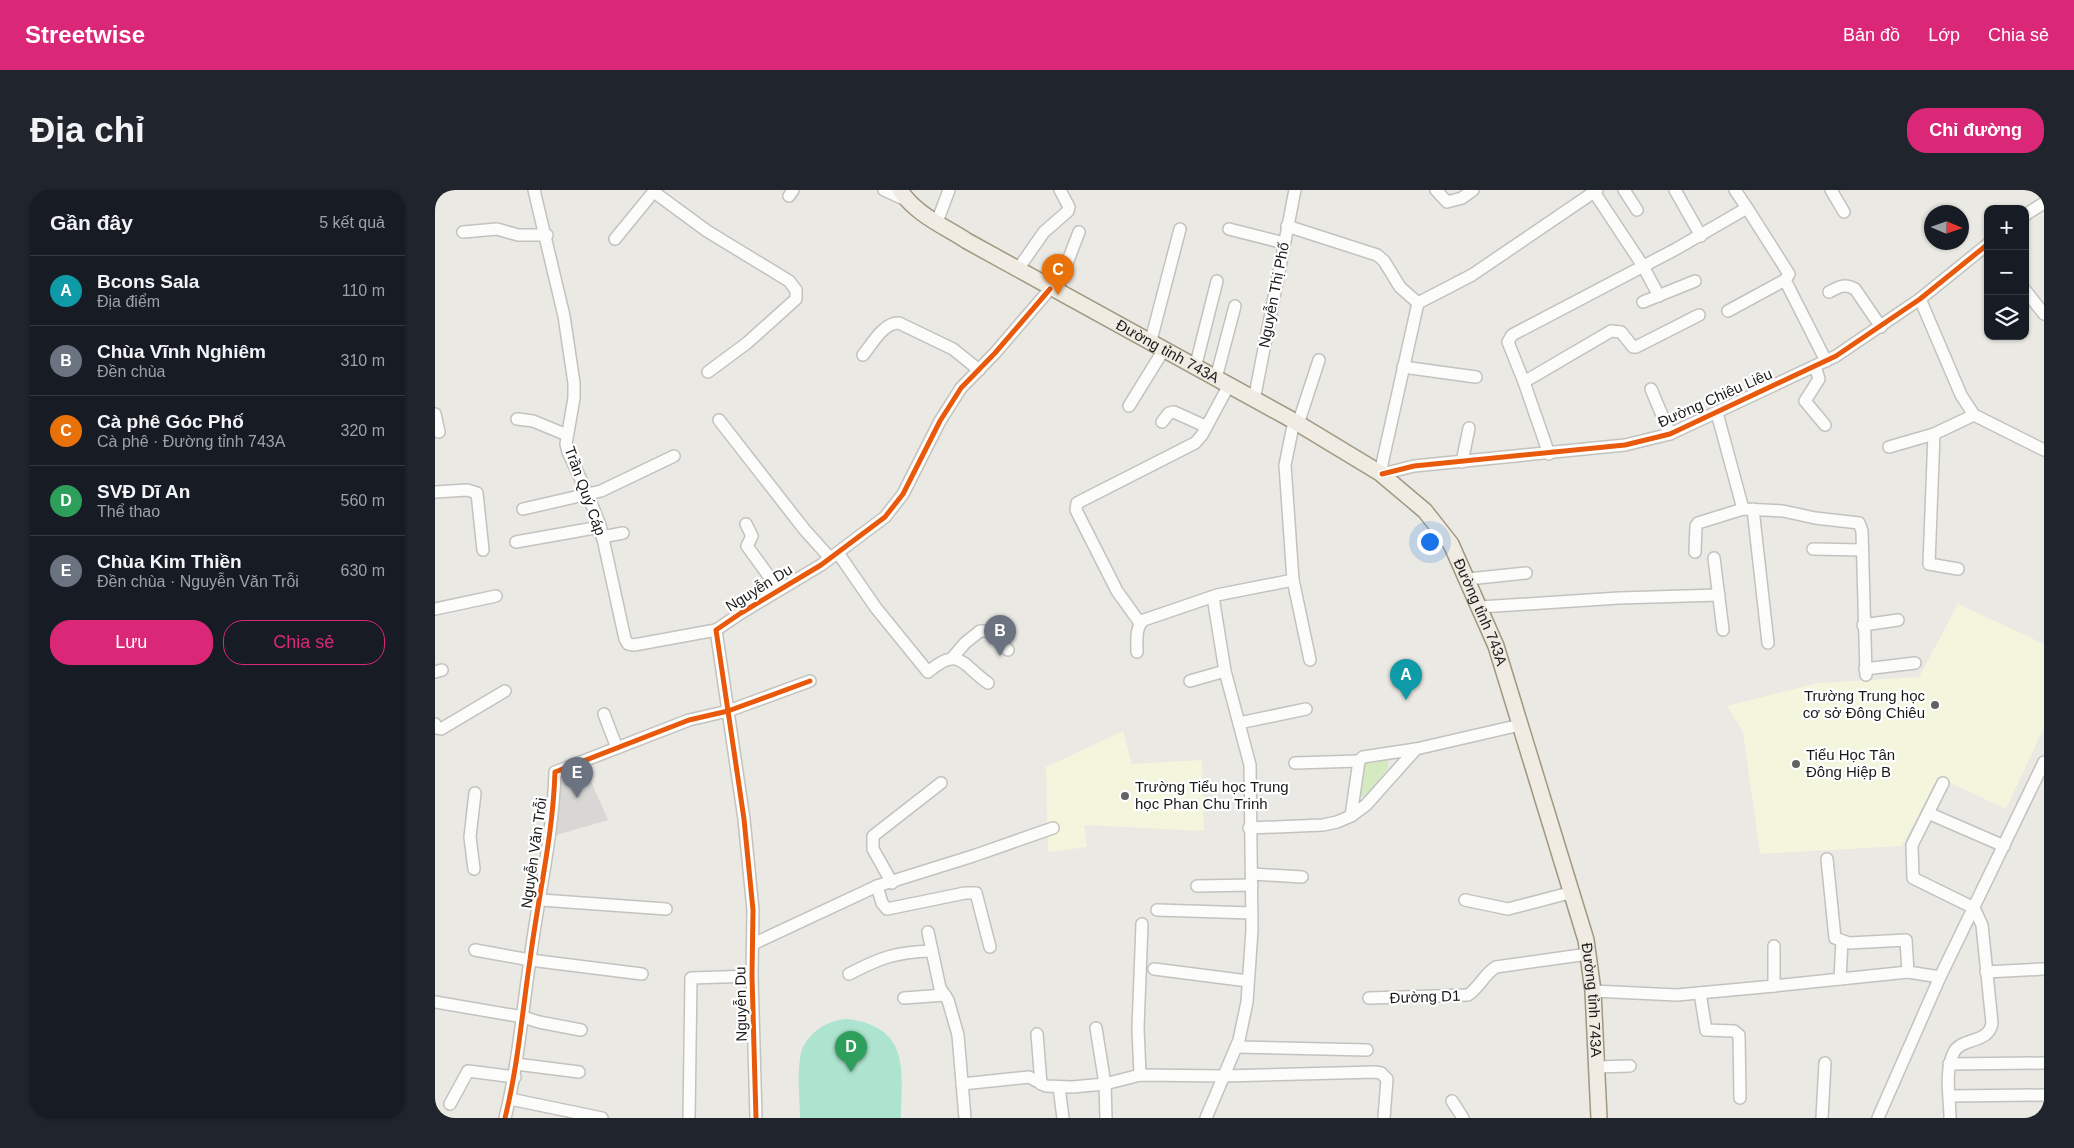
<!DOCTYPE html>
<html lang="vi">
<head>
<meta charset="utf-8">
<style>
	body { margin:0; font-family:Arial,sans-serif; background:#20242c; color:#f1f3f6 }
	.controls { position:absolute; right:15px; top:15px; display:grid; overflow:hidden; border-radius:10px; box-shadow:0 1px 4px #0004 }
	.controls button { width:45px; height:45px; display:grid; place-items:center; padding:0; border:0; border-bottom:1px solid #363941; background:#171b24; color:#f1f3f6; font:25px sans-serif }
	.compass { position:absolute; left:1489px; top:15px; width:45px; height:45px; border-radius:50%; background:#171b24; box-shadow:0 1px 4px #0004; rotate:92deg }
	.you { position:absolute; left:994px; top:351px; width:18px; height:18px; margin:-12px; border:4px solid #fff; border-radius:50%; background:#1a73e8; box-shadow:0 0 0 8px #1a73e833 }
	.badge { display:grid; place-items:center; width:32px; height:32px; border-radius:50%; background:#db2777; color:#fff; font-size:16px; font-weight:700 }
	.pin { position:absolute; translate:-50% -41px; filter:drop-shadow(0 1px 2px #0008) }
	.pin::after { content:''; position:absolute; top:26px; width:18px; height:15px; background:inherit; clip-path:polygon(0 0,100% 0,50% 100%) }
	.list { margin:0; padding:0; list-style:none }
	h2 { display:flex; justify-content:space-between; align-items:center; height:65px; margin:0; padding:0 20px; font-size:21px }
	h2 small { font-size:16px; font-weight:400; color:#9ea1a6 }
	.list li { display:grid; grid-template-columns:32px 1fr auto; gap:15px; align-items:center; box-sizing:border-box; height:70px; padding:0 20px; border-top:1px solid #363941 }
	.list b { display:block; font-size:19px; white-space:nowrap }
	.list p { margin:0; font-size:16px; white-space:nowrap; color:#9ea1a6 }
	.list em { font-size:16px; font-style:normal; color:#9ea1a6 }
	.actions { display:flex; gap:10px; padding:15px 20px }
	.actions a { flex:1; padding:11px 0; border:1px solid #db2777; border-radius:20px; text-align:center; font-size:18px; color:#db2777 }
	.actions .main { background:#db2777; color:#fff }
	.icon { flex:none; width:28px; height:28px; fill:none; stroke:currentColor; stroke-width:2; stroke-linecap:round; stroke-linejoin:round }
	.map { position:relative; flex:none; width:1609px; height:928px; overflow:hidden; border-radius:20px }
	header { display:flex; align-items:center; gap:30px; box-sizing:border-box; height:70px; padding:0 25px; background:#db2777; color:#fff }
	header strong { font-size:24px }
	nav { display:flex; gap:28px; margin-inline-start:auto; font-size:18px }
	.intro { display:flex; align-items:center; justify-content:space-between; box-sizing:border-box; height:120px; padding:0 30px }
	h1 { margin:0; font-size:35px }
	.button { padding:12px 22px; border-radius:20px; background:#db2777; color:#fff; font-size:18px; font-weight:700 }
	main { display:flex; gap:30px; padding:0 30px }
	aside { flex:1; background:#171b24; border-radius:20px; box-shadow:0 1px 4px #0004 }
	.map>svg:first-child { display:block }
	.education { fill:#f4f5dd }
	.religious { fill:#d8d7d5 }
	.grass { fill:#d5eac0 }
	.pitch { fill:#ade4cf }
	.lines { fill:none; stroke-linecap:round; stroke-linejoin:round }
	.minor-casing { stroke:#c2c2bf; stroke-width:14 }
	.major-casing { stroke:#a09881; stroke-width:18 }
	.minor { stroke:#fcfcfb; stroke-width:11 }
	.major { stroke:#f0ece3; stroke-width:15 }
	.cycleway-casing { stroke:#fff; stroke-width:8 }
	.cycleway { stroke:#e8590c; stroke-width:5 }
	.poi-dot { fill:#636361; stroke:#fff; stroke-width:2 }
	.labels { text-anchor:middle; stroke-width:4.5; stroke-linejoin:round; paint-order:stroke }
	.street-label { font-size:15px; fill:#1b1b1b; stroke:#fff }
	.poi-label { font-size:15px; fill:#1b1b1b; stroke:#fff; text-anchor:start }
</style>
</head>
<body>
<header>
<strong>Streetwise</strong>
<nav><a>Bản đồ</a><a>Lớp</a><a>Chia sẻ</a></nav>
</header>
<div class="intro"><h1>Địa chỉ</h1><a class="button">Chỉ đường</a></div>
<main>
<aside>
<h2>Gần đây<small>5 kết quả</small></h2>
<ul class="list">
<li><span class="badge" style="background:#0f9aa8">A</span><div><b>Bcons Sala</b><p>Địa điểm</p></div><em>110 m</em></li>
<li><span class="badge" style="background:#6b7280">B</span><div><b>Chùa Vĩnh Nghiêm</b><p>Đền chùa</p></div><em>310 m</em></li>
<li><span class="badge" style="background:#e8710a">C</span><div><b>Cà phê Góc Phố</b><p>Cà phê · Đường tỉnh 743A</p></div><em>320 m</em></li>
<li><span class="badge" style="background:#2e9e5b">D</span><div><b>SVĐ Dĩ An</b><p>Thể thao</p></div><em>560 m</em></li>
<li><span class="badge" style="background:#6b7280">E</span><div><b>Chùa Kim Thiền</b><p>Đền chùa · Nguyễn Văn Trỗi</p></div><em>630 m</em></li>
</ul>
<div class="actions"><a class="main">Lưu</a><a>Chia sẻ</a></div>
</aside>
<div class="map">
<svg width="1609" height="928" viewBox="0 0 1609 928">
	<rect width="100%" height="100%" fill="#eae9e3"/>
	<!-- education -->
	<g class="education">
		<polygon points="1523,414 1609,454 1609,537 1571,619 1503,587 1467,656 1325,664 1308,542 1292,516 1383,493 1484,487"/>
		<polygon points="688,541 697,574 767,570 769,641 649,635 652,657 613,662 611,577"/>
	</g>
	<!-- religious -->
	<polygon class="religious" points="150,578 173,630 118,646 121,587"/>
	<!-- grass -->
	<polygon class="grass" points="953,570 953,578 931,606 925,606 926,581 931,574"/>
	<!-- pitch -->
	<path class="pitch" d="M412 829C475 837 467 879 466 928H365C365 909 362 888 365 869 367 846 391 830 412 829Z"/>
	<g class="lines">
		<defs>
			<g id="minor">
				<polyline points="99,0 129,126 139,193 139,208 131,254 133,262 153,305 165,335 190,449 193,454 199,455 281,440"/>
				<polyline points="449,0 473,11"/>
				<polyline points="1001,0 1012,12 1027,8 1038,0"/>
				<polyline points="1189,0 1202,20"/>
				<polyline points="1240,0 1266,46"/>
				<polyline points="1300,0 1312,18"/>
				<polyline points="1396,0 1409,22"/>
				<polyline points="219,2 272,41 354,91 361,100 361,109 312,153 273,182"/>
				<polyline points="1159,2 1208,76 1224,106"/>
				<polyline points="354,6 358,0"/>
				<polyline points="1590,25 1609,13"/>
				<polyline points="502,32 514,0"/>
				<polyline points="852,36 942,65 949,71 965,97 983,113"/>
				<polyline points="794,39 849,53"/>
				<polyline points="28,42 62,39 83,45 112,45"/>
				<polyline points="180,49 220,0"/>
				<polyline points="583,79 609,42 633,21 634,17 625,0"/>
				<polyline points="1350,90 1391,171"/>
				<polyline points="1590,100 1609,124"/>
				<polyline points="621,102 644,42"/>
				<path d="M1394 102C1404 97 1409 93 1420 99L1446 137"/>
				<polyline points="1485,109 1526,205 1539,225 1609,260"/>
				<polyline points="1208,112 1260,91"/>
				<polyline points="715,154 745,39"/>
				<path d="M428 165C437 154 449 132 464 133L518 159 544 180"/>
				<polyline points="1380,176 1384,189 1370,211 1390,235"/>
				<polyline points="968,177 1041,187"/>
				<polyline points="760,178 782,91"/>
				<polyline points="781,188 800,116"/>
				<polyline points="1089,192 1073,152 1077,145 1241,59 1312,18 1354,84 1350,90 1293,121"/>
				<polyline points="1216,199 1235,244"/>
				<polyline points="819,210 860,0"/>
				<polyline points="694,216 728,161"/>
				<polyline points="1282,223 1308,319"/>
				<polyline points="0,224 4,242"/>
				<polyline points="82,229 98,231 132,245"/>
				<polyline points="284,230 369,339 395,368"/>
				<polyline points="727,232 734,223 739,222 770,236"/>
				<polyline points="863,234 884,170"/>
				<polyline points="1499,244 1494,374 1523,379"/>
				<polyline points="1454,257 1499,244 1539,225"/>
				<polyline points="1114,264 1089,192 1176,141 1186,142 1198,157 1201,157 1264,125"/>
				<polyline points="1027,272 1034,238"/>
				<polyline points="945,283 983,113 1037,85 1162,0"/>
				<polyline points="947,284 979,276 1190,255 1235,244 1401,166 1485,109 1553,54"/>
				<polyline points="0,302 32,300 42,303 48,360"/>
				<polyline points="88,319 166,301 239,266"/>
				<polyline points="1318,319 1333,453"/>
				<polyline points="311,334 317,346 312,356 344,400"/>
				<polyline points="167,347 188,343"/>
				<polyline points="81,352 165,337"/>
				<polyline points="1378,359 1427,360"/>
				<polyline points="1260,362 1261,336 1263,333 1308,319 1348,321 1380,328 1424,333 1427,341 1431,485"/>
				<path d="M403 363 441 418 493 482C525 455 527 475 553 493"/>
				<polyline points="1279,368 1288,440"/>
				<polyline points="1033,389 1091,383"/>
				<polyline points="858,390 875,470"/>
				<polyline points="1045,417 1184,408 1284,405"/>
				<polyline points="0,419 61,406"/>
				<polyline points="705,433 682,401 641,320 642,313 760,253 767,245 794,195"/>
				<polyline points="1428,435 1463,430"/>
				<path d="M702 462C702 451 700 437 709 430L782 405 858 390 850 275 859 231"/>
				<polyline points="518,467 530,453 545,441 555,441 573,460"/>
				<polyline points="1430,479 1480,473"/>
				<polyline points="0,482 7,480"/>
				<polyline points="755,491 790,481"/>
				<polyline points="169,524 182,558"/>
				<polyline points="804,533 871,519"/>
				<polyline points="0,534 2,538 6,539 70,501"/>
				<polyline points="860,573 924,571"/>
				<path d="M1508 593 1477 655 1478 688 1539 718 1547 735 1557 833C1554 854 1527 847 1519 862 1509 881 1515 908 1515 928"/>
				<polyline points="1493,623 1569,656"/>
				<polyline points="916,626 924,571 928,567 981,559"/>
				<polyline points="814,638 888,635 902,632 916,626 931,615 981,559 1085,535"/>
				<polyline points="1392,669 1400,748 1414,753 1471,750 1473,782 1505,787"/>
				<polyline points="39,679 35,647 40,603"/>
				<polyline points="817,684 867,687"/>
				<polyline points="457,693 438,659 438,646 506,593"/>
				<polyline points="442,696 447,713 452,719 530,703 541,703 555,757"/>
				<polyline points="762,696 817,695"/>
				<polyline points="106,710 231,719"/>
				<polyline points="1030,710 1073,719 1138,702"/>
				<polyline points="722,720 817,723"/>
				<polyline points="493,742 505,798 513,810 523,845 530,928"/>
				<polyline points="318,754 442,696 538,666 618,638"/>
				<polyline points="40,760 95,770 207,784"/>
				<polyline points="719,779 813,791"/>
				<polyline points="1551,782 1609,779"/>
				<path d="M414 784C445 768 460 762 496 761"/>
				<polyline points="1405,789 1407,751"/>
				<polyline points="1339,796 1473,782"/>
				<polyline points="1158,801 1242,805 1339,796 1339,756"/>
				<polyline points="1265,803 1271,840 1299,841 1304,845 1305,908"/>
				<polyline points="469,808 510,805"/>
				<path d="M934 808 1033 805C1045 797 1049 784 1061 777L1153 764"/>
				<polyline points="0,812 88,827 104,832 146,840"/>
				<polyline points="661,838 670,894 671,928"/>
				<polyline points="602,844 606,894"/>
				<polyline points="801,857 932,860"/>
				<polyline points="81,874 144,882"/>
				<polyline points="1514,874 1609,873"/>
				<polyline points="1161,877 1195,876"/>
				<polyline points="705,885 703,838 707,734"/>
				<polyline points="527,894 594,887 611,896 637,897 670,894 705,885 789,886 940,882 946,883 952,889 949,928"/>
				<polyline points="624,897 628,928"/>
				<polyline points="1515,906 1609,905"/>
				<polyline points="75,909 167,928"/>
				<polyline points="1017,911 1028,928"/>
				<polyline points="15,914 33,881 80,887"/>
				<path d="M70 928C83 876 87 823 95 770 103 707 118 646 120 582L254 530 293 521 375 491"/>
				<polyline points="254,928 256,788 317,786"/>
				<polyline points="321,928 317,786 318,720 309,629 281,440 306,423 386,375 450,327 468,304 505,231 526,198 560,163 615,99"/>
				<polyline points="771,928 804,850 812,812 817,740 815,575 790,481 778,407"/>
				<polyline points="1387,928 1390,873"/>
				<polyline points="1443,928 1505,787 1609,572"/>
			</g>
			<g id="major">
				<path id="s1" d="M465 0C480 24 509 36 532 51L859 231 945 283 990 321 1016 354 1061 456 1151 750 1158 801 1164 928"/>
			</g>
		</defs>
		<!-- minor casing -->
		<use href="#minor" class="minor-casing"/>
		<!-- major casing -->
		<use href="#major" class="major-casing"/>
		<!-- minor -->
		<use href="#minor" class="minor"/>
		<!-- major -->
		<use href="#major" class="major"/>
		<defs>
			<g id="cycleway">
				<polyline points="947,284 979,276 1190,255 1235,244 1401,166 1485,109 1553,54"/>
				<path d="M70 928C83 876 87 823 95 770 103 707 118 646 120 582L254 530 293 521 375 491"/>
				<polyline points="321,928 317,786 318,720 309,629 281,440 306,423 386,375 450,327 468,304 505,231 526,198 560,163 615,99"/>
			</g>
		</defs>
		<!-- cycleway casing -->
		<use href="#cycleway" class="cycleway-casing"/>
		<!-- cycleway -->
		<use href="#cycleway" class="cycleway"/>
	</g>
	<!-- markers -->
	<g class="poi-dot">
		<circle cx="1500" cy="515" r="5"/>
		<circle cx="1361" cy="574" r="5"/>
		<circle cx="690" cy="606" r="5"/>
	</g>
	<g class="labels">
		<!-- street labels -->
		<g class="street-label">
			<text transform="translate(839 105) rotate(-79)" y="5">Nguyễn Thị Phố</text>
			<text dy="5" stroke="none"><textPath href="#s1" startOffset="314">Đường tỉnh 743A</textPath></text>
			<text transform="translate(1280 208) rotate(-24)" y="5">Đường Chiêu Liêu</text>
			<text transform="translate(150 301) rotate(70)" y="5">Trần Quý Cáp</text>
			<text transform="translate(324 398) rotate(-32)" y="5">Nguyễn Du</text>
			<text dy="5" stroke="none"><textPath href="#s1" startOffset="734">Đường tỉnh 743A</textPath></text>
			<text transform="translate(99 663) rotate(-82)" y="5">Nguyễn Văn Trỗi</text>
			<text transform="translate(990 807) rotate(-2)" y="5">Đường D1</text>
			<text dy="5" stroke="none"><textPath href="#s1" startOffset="1139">Đường tỉnh 743A</textPath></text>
			<text transform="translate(306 814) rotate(-91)" y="5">Nguyễn Du</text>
		</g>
		<!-- poi labels -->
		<g class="poi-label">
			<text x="1490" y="511" text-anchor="end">Trường Trung học<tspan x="1490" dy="17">cơ sở Đông Chiêu</tspan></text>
			<text x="1371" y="570">Tiểu Học Tân<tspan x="1371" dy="17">Đông Hiệp B</tspan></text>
			<text x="700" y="602">Trường Tiểu học Trung<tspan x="700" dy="17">học Phan Chu Trinh</tspan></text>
		</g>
	</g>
</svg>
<div class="controls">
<button>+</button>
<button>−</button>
<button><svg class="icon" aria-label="layers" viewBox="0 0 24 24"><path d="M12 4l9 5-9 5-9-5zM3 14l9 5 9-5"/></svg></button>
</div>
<svg class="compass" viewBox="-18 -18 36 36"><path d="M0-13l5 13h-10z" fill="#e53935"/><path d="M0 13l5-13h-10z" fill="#9ea1a6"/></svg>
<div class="you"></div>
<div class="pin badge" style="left:971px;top:510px;background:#0f9aa8">A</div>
<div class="pin badge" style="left:565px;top:466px;background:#6b7280">B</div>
<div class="pin badge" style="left:623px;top:105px;background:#e8710a">C</div>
<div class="pin badge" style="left:416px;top:882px;background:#2e9e5b">D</div>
<div class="pin badge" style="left:142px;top:608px;background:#6b7280">E</div>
</div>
</main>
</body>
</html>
